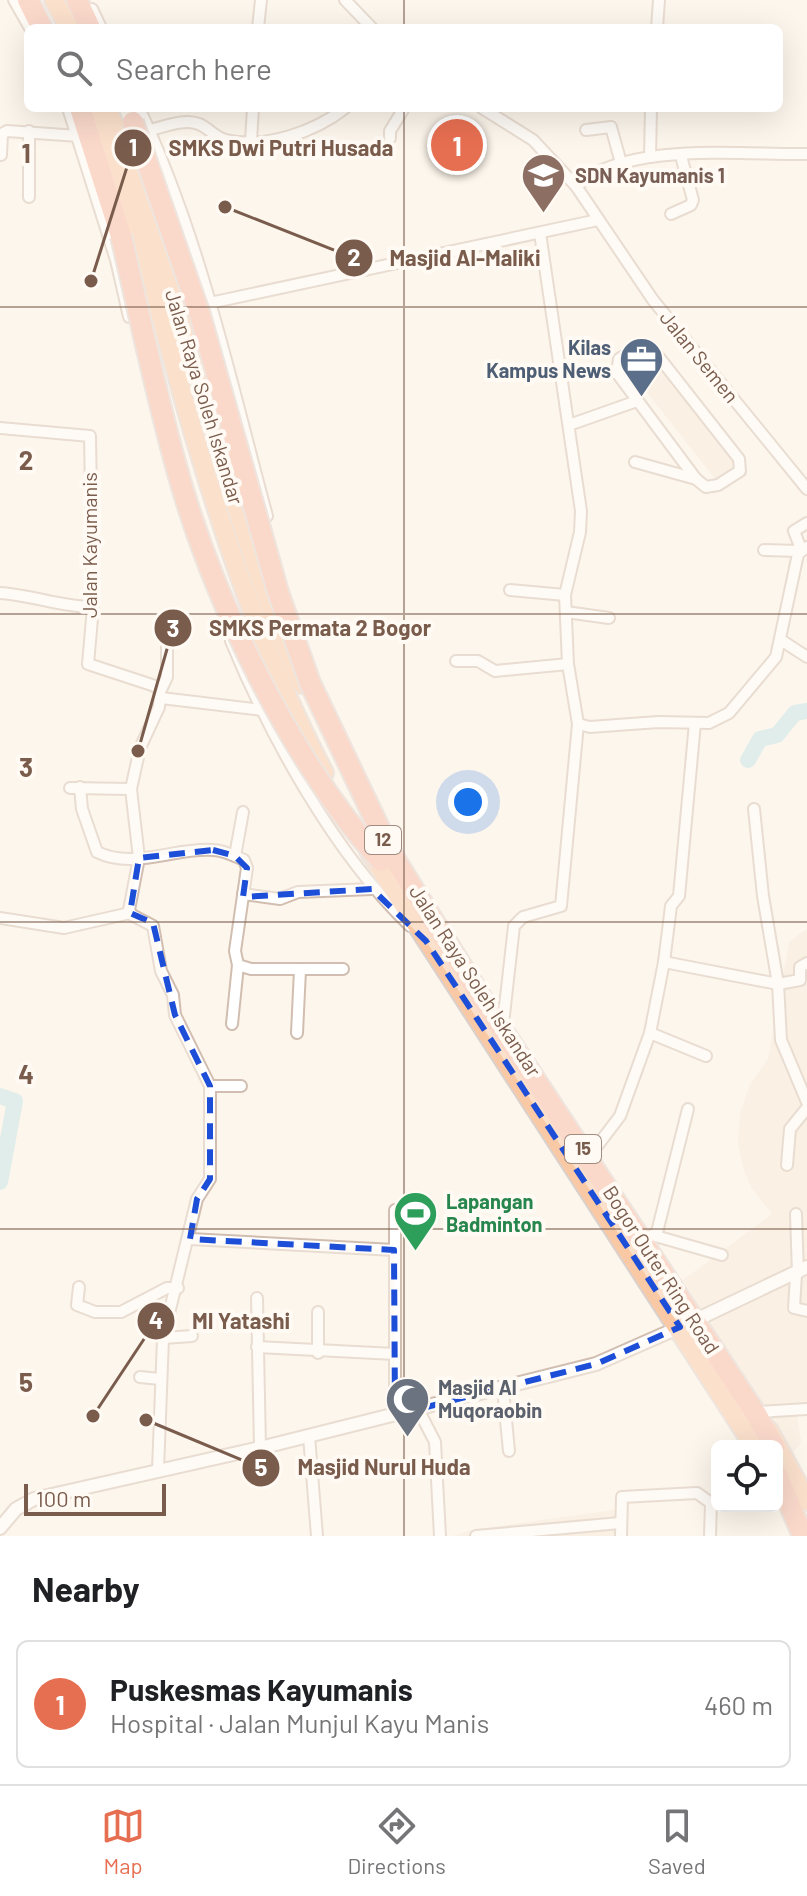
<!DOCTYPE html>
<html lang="en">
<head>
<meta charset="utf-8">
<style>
	body { margin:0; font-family:Barlow,sans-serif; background:#f2f2f2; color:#202124 }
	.controls { position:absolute; right:24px; bottom:24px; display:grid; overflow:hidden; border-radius:12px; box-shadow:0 8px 32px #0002 }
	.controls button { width:72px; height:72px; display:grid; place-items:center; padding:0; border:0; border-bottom:2px solid #e0e0e0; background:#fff; color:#202124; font:40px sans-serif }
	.scale { position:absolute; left:24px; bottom:20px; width:142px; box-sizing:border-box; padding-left:8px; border:4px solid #7a5c4d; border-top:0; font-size:22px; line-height:28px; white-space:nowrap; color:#7a5c4d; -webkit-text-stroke:6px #fffaf3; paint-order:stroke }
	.you { position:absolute; left:468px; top:802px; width:28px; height:28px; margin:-20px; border:6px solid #fff; border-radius:50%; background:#1a73e8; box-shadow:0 0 0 12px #1a73e833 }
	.badge { display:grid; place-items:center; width:52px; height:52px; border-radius:50%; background:#e76f51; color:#fff; font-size:26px; font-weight:700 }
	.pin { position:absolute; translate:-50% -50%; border:4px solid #fff; box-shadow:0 2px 8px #0006 }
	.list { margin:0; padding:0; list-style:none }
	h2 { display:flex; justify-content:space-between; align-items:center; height:104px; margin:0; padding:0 32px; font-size:34px }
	h2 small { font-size:26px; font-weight:400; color:#757577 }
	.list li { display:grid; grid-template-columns:52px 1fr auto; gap:24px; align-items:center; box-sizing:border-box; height:128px; margin:0 16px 16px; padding:0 16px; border:2px solid #e0e0e0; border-radius:12px }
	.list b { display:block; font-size:30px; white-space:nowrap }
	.list p { margin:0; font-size:26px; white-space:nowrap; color:#757577 }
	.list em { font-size:26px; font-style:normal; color:#757577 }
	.icon { flex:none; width:44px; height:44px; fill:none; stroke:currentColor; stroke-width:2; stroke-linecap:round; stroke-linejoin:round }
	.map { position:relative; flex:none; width:807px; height:1536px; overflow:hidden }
	.search { position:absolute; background:#fff; box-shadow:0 8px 32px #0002; left:24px; right:24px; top:24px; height:88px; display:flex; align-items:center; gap:20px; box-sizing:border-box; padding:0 28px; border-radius:12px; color:#757577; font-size:30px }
	.sheet { height:248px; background:#fff }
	nav { display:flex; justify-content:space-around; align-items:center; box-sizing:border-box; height:112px; border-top:2px solid #e0e0e0; background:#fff; font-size:22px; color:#757577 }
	nav a { display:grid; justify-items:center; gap:4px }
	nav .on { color:#e76f51 }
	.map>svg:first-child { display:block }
	.residential { fill:#f5e8da }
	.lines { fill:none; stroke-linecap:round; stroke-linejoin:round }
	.river { stroke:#bfe3e8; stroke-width:16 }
	.minor-casing { stroke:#d1beb0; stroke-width:14 }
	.tertiary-casing { stroke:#d1beb0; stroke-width:16 }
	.trunk-casing { stroke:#dad1cd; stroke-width:22 }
	.motorway-casing { stroke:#dad1cd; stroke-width:24 }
	.minor { stroke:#fff; stroke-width:10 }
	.tertiary { stroke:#fff; stroke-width:12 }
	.trunk { stroke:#f9c8a4; stroke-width:18 }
	.motorway { stroke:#f7b7a3; stroke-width:20 }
	.motorway-bridge-casing { stroke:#dad1cd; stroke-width:24; stroke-linecap:butt }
	.motorway-bridge { stroke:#f7b7a3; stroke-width:20 }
	.marked { fill:none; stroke:#1d4ed8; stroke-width:6; stroke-dasharray:16 10; stroke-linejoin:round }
	.grid { fill:none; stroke:#7a5c4d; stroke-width:2; stroke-opacity:0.55 }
	.labels { text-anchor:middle; stroke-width:8; stroke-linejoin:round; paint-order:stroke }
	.shield { fill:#fffaf3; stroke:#a28b7f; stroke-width:2 }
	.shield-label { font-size:18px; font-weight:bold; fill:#7a5c4d }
	.education-label { font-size:20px; font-weight:bold; fill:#785e54; stroke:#fffaf3; text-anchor:start }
	.service-label { font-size:20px; font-weight:bold; fill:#4e5e75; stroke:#fffaf3; text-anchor:end }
	.street-label { font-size:20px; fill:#7a5c4d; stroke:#fffaf3 }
	.leisure-label { font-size:20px; font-weight:bold; fill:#27864d; stroke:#fffaf3; text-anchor:start }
	.worship-label { font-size:20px; font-weight:bold; fill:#5b616d; stroke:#fffaf3; text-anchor:start }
	.grid-label { font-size:26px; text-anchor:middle; font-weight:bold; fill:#7a5c4d; stroke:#fffaf3; stroke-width:8; stroke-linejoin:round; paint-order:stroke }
	.leader { fill:none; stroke:#7a5c4d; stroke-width:3 }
	.callout-dot { fill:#7a5c4d; stroke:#fffaf3; stroke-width:3 }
	.mark-label { font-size:24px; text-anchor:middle; font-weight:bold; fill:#fff }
	.callout-label { font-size:22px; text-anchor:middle; font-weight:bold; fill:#7a5c4d; stroke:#fffaf3; stroke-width:8; stroke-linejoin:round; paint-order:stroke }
</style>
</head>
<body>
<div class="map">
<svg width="807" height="1536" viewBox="0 0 807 1536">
	<rect width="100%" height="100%" fill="#fdf6ec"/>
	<!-- residential -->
	<g class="residential">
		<polygon points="646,350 737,467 716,480 627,367"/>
		<polygon points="807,929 807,1411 797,1412 801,1443 789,1456 683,1280 772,1214 751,1187 743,1168 738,1144 740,1114 750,1084 768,1059 789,942"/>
		<polygon points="621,1509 624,1536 453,1536 471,1530"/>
	</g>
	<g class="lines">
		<!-- river -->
		<g class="river">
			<polyline points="748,760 760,739 777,735 795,713 807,711"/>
			<polyline points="0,1096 15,1101 0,1182"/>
		</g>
		<defs>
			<g id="minor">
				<polyline points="14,0 30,28"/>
				<polyline points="345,0 372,28"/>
				<polyline points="92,9 101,28"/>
				<polyline points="258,28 261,0"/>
				<polyline points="657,28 659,0"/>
				<polyline points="68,108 116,260 129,317"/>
				<path d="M139 108C200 237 230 379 267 516L259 517"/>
				<polyline points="482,108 533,140 576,186"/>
				<path d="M150 130C164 127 184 118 199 124 209 128 215 138 226 140 265 149 315 132 345 108"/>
				<polyline points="586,130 611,127 621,163"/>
				<polyline points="29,131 29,197"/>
				<polyline points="390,138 390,131 404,108"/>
				<polyline points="251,141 253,108"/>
				<path d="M807 154C740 155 629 141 576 186L653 300 807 489"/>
				<polyline points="1,155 2,134 7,131 79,136"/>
				<polyline points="650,157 651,108"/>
				<polyline points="671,214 691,205 693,200 681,156"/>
				<polyline points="205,304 598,220"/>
				<polygon points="643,344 651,347 739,459 740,471 718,485 706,487 696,479 617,373 619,359"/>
				<polyline points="569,425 637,401"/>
				<polyline points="0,428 90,436 93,607 88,664 155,686 160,692 159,707 140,748 131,789 139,858 129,910 132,915 153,926 161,971 173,995 175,1015 210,1086 210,1179 197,1199 163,1338 158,1470"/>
				<polyline points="635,462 696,479"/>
				<polyline points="801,549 794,531 807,523"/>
				<polyline points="764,550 799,551"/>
				<polyline points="510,590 565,595"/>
				<path d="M0 593C32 595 61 607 93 607"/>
				<polyline points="566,612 609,618"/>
				<polyline points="781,640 807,657"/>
				<path d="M231 641C271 738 334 853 410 926"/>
				<polyline points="456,661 478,661 495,671 568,664"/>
				<polyline points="160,692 167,677 167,637"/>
				<polyline points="161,698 262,710"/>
				<polyline points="578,724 590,727 658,722 709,723 729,713 776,657 798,554 807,547"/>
				<path d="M80 787 82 809 97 852C133 870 176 847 213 850 223 850 235 856 244 860L247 868 235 951 238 965 251 969H343"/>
				<polyline points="70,788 131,789"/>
				<polyline points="754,809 763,896 778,984 781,1040 807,1102"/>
				<polyline points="235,856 243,812"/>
				<polyline points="243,894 280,899 298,892 372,889"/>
				<polyline points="0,918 64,928 130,913"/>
				<polyline points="664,962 671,906 679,896 695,723"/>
				<polyline points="232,1024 238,965"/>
				<polyline points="503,1024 514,926 523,917 561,906 578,724 568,664 565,595 580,532 581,511 540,233"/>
				<polyline points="297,1033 300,970"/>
				<polyline points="650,1033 706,1056"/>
				<polyline points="210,1086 241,1086"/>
				<polyline points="591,1154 620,1116 650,1033 664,962 778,984 800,980 800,967 807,963"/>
				<polyline points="787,1165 790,1129 807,1108"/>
				<polyline points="796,1214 798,1273"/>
				<polyline points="652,1235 722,1255"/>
				<polyline points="656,1236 688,1109"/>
				<polyline points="190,1239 394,1250"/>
				<polyline points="796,1274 794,1308 807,1311"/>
				<polyline points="79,1287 77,1305 95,1312 121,1312 167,1288 178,1288"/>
				<polyline points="257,1298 260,1448"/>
				<polyline points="163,1338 192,1336"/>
				<polyline points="257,1347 395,1354 395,1210"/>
				<polyline points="318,1353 318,1312"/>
				<polyline points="395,1354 395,1415"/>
				<polyline points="140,1377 160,1379"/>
				<polyline points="503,1389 509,1451"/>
				<polyline points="418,1409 435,1442 440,1536"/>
				<polyline points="758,1412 807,1409"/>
				<polyline points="309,1436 317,1536"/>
				<polyline points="476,1536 620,1523"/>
				<polyline points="621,1536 622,1497 697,1493 711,1503 710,1536"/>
			</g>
			<g id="tertiary">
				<polyline points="700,1318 807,1267"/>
				<polyline points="0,1528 16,1509 34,1499 260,1448 596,1364 680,1327"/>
			</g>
			<g id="trunk">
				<polyline points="54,0 69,28"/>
				<path d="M90 108C135 208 160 316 190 421 226 543 265 660 324 773"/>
				<path d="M107 108C188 294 219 499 302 684"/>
				<polyline points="369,851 754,1446"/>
				<polyline points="769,1431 807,1501"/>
			</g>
			<g id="motorway">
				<polyline points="28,0 42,28"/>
				<polyline points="77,0 90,28"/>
				<polyline points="80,108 121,236"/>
				<polyline points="391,853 489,1010 756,1414 774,1446"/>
				<polyline points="777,1475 803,1536"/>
			</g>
		</defs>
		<!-- minor casing -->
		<use href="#minor" class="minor-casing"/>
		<!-- tertiary casing -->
		<use href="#tertiary" class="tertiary-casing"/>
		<!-- trunk casing -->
		<use href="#trunk" class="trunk-casing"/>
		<!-- motorway casing -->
		<use href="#motorway" class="motorway-casing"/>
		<!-- minor -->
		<use href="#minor" class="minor"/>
		<!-- tertiary -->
		<use href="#tertiary" class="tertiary"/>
		<!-- trunk -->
		<use href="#trunk" class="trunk"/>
		<!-- motorway -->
		<use href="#motorway" class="motorway"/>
		<defs>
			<g id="motorway-bridge">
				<polyline points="133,122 200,315 278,592 310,683 391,853"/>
				<path d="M121 236C139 313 155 390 176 466 212 598 290 760 381 861"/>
			</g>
		</defs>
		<!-- motorway-bridge casing -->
		<use href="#motorway-bridge" class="motorway-bridge-casing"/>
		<!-- motorway-bridge -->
		<use href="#motorway-bridge" class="motorway-bridge"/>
	</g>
	<!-- marked area -->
	<path d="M0 0H807V1536H0ZM213 850 235 856 247 868 243 897 372 889 426 941 680 1327 596 1364 395 1415 394 1250 190 1239 197 1199 210 1179V1086L175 1015 153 923 130 913 139 858Z" fill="#fdf6ec" fill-opacity=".55" fill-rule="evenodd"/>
	<path class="marked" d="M213 850 235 856 247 868 243 897 372 889 426 941 680 1327 596 1364 395 1415 394 1250 190 1239 197 1199 210 1179V1086L175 1015 153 923 130 913 139 858Z"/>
	<!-- grid -->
	<path class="grid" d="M404 0V28M404 108V1536M0 307H807M0 614H807M0 922H807M0 1229H807"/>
	<!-- icons -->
	<defs>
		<symbol id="school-pin" viewBox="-11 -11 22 30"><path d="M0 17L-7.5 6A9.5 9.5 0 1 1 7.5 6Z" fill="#8d6e63" stroke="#fffaf3"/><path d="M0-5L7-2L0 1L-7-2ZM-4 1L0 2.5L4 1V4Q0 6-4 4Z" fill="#fff"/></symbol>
		<symbol id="office-pin" viewBox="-11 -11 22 30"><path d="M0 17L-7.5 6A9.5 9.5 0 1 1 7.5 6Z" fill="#5c6f8a" stroke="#fffaf3"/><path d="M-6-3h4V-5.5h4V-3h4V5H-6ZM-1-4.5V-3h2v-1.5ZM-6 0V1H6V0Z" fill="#fff"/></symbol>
		<symbol id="stadium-pin" viewBox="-11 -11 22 30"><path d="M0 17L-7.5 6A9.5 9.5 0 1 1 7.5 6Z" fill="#2e9e5b" stroke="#fffaf3"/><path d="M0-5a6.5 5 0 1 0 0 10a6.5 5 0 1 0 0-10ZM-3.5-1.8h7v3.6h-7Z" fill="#fff"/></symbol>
		<symbol id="mosque-pin" viewBox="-11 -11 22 30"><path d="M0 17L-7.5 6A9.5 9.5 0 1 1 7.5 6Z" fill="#6b7280" stroke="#fffaf3"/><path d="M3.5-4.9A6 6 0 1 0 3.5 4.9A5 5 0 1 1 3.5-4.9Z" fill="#fff"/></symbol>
	</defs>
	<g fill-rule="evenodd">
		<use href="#school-pin" x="518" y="150" width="51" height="69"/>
		<use href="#office-pin" x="616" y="334" width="51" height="69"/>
		<use href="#stadium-pin" x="390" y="1188" width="51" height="69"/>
		<use href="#mosque-pin" x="382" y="1374" width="51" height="69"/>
	</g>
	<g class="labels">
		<!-- shield labels -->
		<g class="shield">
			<rect x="365" y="826" width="36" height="28" rx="6"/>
			<rect x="565" y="1135" width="36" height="28" rx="6"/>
		</g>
		<g class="shield-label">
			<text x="383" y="846">12</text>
			<text x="583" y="1155">15</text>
		</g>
		<!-- education labels -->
		<g class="education-label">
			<text x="575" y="183">SDN Kayumanis 1</text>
		</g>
		<!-- service labels -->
		<g class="service-label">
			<text x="611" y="355">Kilas<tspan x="611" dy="23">Kampus News</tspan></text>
		</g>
		<!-- street labels -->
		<g class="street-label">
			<text transform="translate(699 357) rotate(51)" y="7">Jalan Semen</text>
			<text transform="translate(204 397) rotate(73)" y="7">Jalan Raya Soleh Iskandar</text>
			<text transform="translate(90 545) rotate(-90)" y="7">Jalan Kayumanis</text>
			<text transform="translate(475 981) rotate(57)" y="7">Jalan Raya Soleh Iskandar</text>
			<text transform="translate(661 1270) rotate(57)" y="7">Bogor Outer Ring Road</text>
		</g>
		<!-- leisure labels -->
		<g class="leisure-label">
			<text x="446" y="1209">Lapangan<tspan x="446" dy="23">Badminton</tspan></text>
		</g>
		<!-- worship labels -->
		<g class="worship-label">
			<text x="438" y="1395">Masjid Al<tspan x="438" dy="23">Muqoraobin</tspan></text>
		</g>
	</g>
	<g class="grid-label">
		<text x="26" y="163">1</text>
		<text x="26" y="470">2</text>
		<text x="26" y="777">3</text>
		<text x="26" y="1084">4</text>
		<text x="26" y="1392">5</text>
	</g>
	<!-- callouts -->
	<path class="leader" d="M91 281L133 148M225 207L354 258M138 751L173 628M93 1416L156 1321M146 1420L261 1468"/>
	<g class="callout-dot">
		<circle cx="91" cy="281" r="8"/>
		<circle cx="225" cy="207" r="8"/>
		<circle cx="138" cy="751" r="8"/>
		<circle cx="93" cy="1416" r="8"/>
		<circle cx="146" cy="1420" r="8"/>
		<circle cx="133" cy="148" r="20"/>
		<circle cx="354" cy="258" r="20"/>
		<circle cx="173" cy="628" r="20"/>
		<circle cx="156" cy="1321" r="20"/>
		<circle cx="261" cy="1468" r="20"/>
	</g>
	<g class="mark-label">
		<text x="133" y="156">1</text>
		<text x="354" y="266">2</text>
		<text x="173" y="637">3</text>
		<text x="156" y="1329">4</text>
		<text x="261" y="1476">5</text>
	</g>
	<g class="callout-label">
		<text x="281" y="156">SMKS Dwi Putri Husada</text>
		<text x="465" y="266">Masjid Al-Maliki</text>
		<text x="320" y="636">SMKS Permata 2 Bogor</text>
		<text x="241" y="1329">MI Yatashi</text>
		<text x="384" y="1475">Masjid Nurul Huda</text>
	</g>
</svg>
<div class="controls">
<button><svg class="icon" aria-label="locate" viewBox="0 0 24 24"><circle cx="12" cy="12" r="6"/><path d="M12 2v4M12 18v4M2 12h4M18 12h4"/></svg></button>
</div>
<div class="scale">100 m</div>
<div class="you"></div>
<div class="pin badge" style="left:457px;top:145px">1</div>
<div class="search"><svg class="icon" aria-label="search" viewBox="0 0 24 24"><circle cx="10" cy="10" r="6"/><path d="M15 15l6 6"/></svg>Search here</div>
</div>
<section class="sheet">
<h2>Nearby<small></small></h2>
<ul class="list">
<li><span class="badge">1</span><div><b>Puskesmas Kayumanis</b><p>Hospital · Jalan Munjul Kayu Manis</p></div><em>460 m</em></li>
</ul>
</section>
<nav>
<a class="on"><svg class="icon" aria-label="map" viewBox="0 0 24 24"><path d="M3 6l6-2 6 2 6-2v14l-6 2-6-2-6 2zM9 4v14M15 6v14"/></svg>Map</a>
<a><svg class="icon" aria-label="directions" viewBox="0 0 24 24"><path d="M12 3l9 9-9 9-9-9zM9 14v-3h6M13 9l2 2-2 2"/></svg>Directions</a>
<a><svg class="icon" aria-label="saved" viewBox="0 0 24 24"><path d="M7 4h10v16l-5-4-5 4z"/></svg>Saved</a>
</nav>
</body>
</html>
